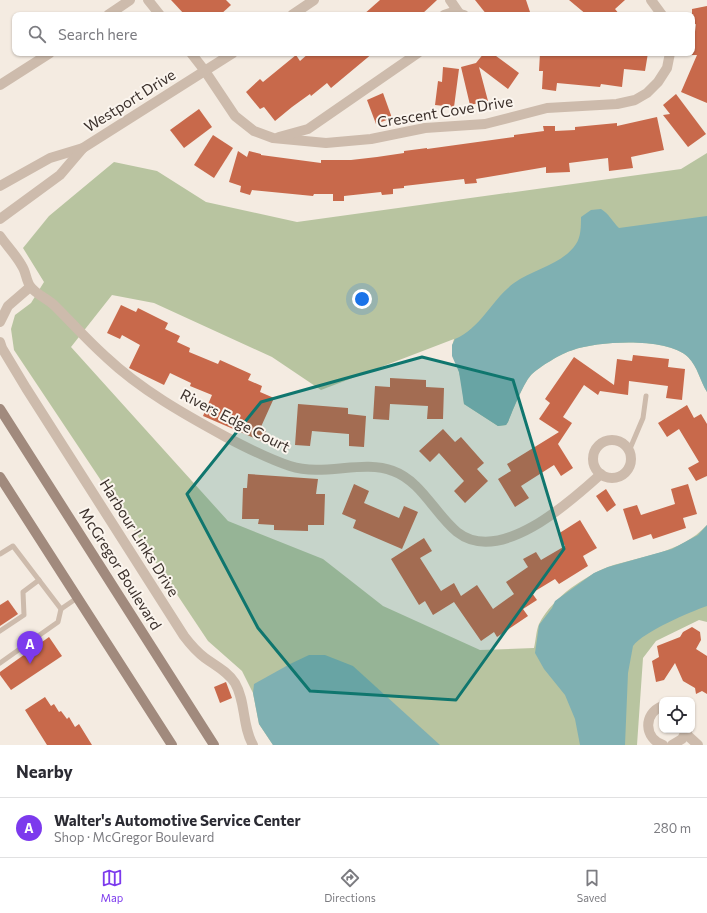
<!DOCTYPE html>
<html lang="en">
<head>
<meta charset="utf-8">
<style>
	body { margin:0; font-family:Commissioner,sans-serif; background:#f7f7f7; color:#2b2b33 }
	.controls { position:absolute; right:12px; bottom:12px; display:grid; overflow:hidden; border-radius:8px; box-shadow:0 1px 3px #0004 }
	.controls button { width:36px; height:36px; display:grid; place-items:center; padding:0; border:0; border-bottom:1px solid #e1e1e2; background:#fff; color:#2b2b33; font:20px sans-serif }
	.you { position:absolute; left:362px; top:299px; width:14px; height:14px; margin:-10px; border:3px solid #fff; border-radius:50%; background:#1a73e8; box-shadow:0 0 0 6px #1a73e833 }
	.badge { display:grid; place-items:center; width:26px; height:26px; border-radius:50%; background:#7c3aed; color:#fff; font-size:13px; font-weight:700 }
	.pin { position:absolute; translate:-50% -33px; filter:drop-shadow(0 1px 2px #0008) }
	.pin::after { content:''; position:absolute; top:21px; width:14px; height:12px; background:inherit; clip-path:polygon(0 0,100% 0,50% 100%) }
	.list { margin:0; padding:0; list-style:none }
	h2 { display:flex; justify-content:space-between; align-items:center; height:52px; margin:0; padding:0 16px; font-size:17px }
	h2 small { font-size:13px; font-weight:400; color:#7c7c81 }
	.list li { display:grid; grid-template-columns:26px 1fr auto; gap:12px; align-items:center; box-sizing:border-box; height:60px; padding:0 16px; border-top:1px solid #e1e1e2 }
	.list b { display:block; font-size:15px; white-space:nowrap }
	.list p { margin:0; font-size:13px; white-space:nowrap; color:#7c7c81 }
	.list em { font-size:13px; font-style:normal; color:#7c7c81 }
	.icon { flex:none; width:22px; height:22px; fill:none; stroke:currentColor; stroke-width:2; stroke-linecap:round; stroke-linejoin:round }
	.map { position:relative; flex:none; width:707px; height:745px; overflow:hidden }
	.search { position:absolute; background:#fff; box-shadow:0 1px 3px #0004; left:12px; right:12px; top:12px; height:44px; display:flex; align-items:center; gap:10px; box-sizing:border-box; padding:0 14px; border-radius:8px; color:#7c7c81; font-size:15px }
	.sheet { height:112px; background:#fff }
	nav { display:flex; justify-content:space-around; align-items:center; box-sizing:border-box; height:56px; border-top:1px solid #e1e1e2; background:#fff; font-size:11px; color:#7c7c81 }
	nav a { display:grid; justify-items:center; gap:2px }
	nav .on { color:#7c3aed }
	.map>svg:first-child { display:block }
	.green { fill:#b8c4a0 }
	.water { fill:#7fb0b2 }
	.building { fill:#c8694b }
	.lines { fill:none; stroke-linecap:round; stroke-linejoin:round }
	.service { stroke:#cdbbac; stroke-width:5 }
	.minor { stroke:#cdbbac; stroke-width:10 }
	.secondary { stroke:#a18a7d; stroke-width:10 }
	.marked { fill:#0f766e; fill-opacity:0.2; stroke:#0f766e; stroke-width:3; stroke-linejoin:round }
	.labels { text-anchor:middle; stroke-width:4; stroke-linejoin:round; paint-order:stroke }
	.street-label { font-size:15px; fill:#3b302b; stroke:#fbf5ee }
</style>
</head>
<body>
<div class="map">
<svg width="707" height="745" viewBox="0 0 707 745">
	<rect width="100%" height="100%" fill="#f4ebe1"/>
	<!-- green -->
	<path class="green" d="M707 153V392C700 381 698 367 688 357 667 337 599 341 573 350 562 353 539 367 531 375 523 384 513 410 508 422L506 425 498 426 464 404C463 393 462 383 459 372 455 358 449 355 454 339L321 390 272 357 154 303 112 295 71 347 228 521 323 559 383 606 480 650 534 648C536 640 536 631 539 624 546 610 559 597 571 588 583 580 594 572 608 567 643 555 680 554 707 525V622L699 620 656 641 643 658 637 745H273L259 724 253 693 242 671 208 641 14 350 11 329 15 315 31 303 44 282 23 248 49 216 114 162 157 171 206 202 297 222 681 169Z"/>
	<!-- water -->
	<g class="water">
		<path d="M601 209C609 214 612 221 619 228L707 216V392C700 381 698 367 688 357 667 337 599 341 573 350 562 353 539 367 531 375 523 384 513 410 508 422L506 425 498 426 464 404 459 372 452 356V345L455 339C481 328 492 299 514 283 533 269 562 265 576 244 581 237 581 226 581 217L591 210Z"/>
		<path d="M707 525V606C690 612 643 632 633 646L628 673 625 745H580L575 719 565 695 544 669 535 653 539 625 552 608 555 601 594 573 608 567 672 549 698 535Z"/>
		<polygon points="309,655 325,655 353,666 440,745 273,745 259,724 253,693 254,684 290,664"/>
	</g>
	<!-- building -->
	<g class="building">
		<polygon points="171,0 226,0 231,5 220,15 185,15"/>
		<polygon points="380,0 437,0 421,15 363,15"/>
		<polygon points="475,0 526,0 531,15 487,15"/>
		<polygon points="569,0 625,0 615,9 620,15 587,15"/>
		<polygon points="707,6 707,103 681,92 697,55 692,55 696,24 692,25 692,9"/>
		<polygon points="309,53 373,53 331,88 327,83 311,96 310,94 292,107 275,121 264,107 260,109 246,92 260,79 263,82 296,55 300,61"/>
		<polygon points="484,53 492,53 519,73 508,89 479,67 488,101 470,105 461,67 476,63"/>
		<polygon points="540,53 648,53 645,71 624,69 622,87 601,84 600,87 557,83 556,91 542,89 543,71 539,71"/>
		<polygon points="443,67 459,69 454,107 435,105 438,81 442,82"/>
		<polygon points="383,93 392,118 376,124 367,100"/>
		<polygon points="676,94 706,134 688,147 663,115 670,114 663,105"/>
		<polygon points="199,109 212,127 184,148 170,130"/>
		<polygon points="657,117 664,150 631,157 633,168 609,171 608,158 569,163 570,172 546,173 546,167 476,179 477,183 465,184 464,179 404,186 404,188 393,189 393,194 382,195 381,192 344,196 344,201 333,201 333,194 314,194 313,196 252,190 250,195 240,192 241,186 229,182 238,151 247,157 249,151 261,154 261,155 321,163 321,160 351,160 377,157 404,153 404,151 427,148 427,149 514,137 514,135 544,131 543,126 555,126 555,131 575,130 575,127 617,123 617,126"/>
		<polygon points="213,135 233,148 214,178 194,165"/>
		<polygon points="121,305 136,312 138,308 168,323 165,329 180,336 177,342 190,348 189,352 218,364 220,360 251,374 248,380 262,386 260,392 274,398 260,429 266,431 261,441 203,416 212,395 190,386 191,383 170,373 164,385 129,368 140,345 122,335 120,339 107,333"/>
		<polygon points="633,355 669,359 668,367 685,369 682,400 666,398 668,386 629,381 628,395 600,391 598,395 584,385 563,417 572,423 558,444 573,468 561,476 554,465 521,486 529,498 515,507 498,479 511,471 507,464 559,432 539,419 550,403 545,399 574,357 614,385 617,359 632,361"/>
		<polygon points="390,378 426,380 426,387 444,388 443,419 427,419 428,406 390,404 389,420 373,419 375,386 390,387"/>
		<polygon points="298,404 348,408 348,414 366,416 364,447 349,446 349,434 312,431 310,446 295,445"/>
		<polygon points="687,405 694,418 701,414 707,424 707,476 696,481 688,468 699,462 679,429 667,437 658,423"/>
		<polygon points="443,429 455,442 461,437 484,463 477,469 488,481 465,503 454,491 464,481 439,453 430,462 419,451"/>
		<polygon points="248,474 318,479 316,494 325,494 324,525 308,525 308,531 274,530 274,525 258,524 259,519 242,519 243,488 247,488"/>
		<polygon points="354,484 369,491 364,503 399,518 404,506 418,512 402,549 353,528 356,520 342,514"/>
		<polygon points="688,484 697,514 683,518 686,528 653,539 651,534 633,540 623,509 637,505 641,515 675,504 671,489"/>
		<polygon points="606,489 616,505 607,512 596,496"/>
		<polygon points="580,520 597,548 583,556 588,566 559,584 555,579 532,593 537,600 523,609 528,616 497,637 494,632 481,641 454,602 433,615 425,601 419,605 391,559 424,538 432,551 420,558 441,591 454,583 461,596 477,585 493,609 514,594 506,582 528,567 523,559 536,552 541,560 565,546 558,534"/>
		<polygon points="8,600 18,614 0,626 0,605"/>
		<polygon points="692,627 700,632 701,640 696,649 707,656 707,694 702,691 696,694 695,688 683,681 675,663 664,680 656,682 652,661 659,657 657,646 680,637 683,632"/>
		<polygon points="49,637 62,656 11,690 0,675 0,672"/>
		<polygon points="226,682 232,698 220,703 214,687"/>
		<polygon points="45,697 51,706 54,704 59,712 61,711 67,719 69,717 75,727 79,724 92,745 47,745 25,710"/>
	</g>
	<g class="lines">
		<!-- service -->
		<g class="service">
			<polyline points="629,451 643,418 646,396"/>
			<polyline points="0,554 13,546 61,609 77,598"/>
			<polyline points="0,631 24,615 23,592 39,580"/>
			<polyline points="0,663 58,622 61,609"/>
		</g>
		<!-- minor -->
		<g class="minor">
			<polyline points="148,0 160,15"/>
			<polyline points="450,0 459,13"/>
			<polyline points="651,0 662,15"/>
			<polyline points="108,15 130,0"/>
			<polyline points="292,15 314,0"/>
			<polyline points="444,15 453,12 464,15"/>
			<polyline points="191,53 205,71 235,116 254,131 273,138 326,143 371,139 425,128 485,124 547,108 617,104 635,100 647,93 658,82 667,68 670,53"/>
			<polyline points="0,85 50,53"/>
			<polyline points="279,137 308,129 418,53"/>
			<polyline points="0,186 50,158 83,148 233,53"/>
			<polyline points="0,219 60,175 83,148"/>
			<path d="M0 236C7 246 16 255 22 266 26 272 26 280 30 286 36 295 49 299 56 307 73 324 88 341 106 357 141 390 184 414 226 437 247 448 268 459 290 466 324 477 363 459 393 471 421 481 435 514 457 532 500 566 570 502 601 474"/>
			<polyline points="0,322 8,306 30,287"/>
			<path d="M0 342 2 348 26 388 184 636C190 644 197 652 205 658 216 666 227 671 235 683 246 702 242 726 253 745"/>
			<circle cx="612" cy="459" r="19"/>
			<path d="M662 706C643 714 644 738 663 745"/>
			<polyline points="686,734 698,745"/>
			<polyline points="672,745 682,739 687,730"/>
		</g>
		<!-- secondary -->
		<g class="secondary">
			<polyline points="0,409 214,745"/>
			<polyline points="0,477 172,745"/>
		</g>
	</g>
	<!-- marked area -->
	<path class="marked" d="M422 357 513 380 564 549 456 700 310 691 258 628 187 494 261 402Z"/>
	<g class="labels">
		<!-- street labels -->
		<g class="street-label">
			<text transform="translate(130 101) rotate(-32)" y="5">Westport Drive</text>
			<text transform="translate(445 112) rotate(-9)" y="5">Crescent Cove Drive</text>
			<text transform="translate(235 421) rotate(27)" y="5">Rivers Edge Court</text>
			<text transform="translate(139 538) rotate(58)" y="5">Harbour Links Drive</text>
			<text transform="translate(120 569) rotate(58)" y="5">McGregor Boulevard</text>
		</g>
	</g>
</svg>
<div class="controls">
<button><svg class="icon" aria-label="locate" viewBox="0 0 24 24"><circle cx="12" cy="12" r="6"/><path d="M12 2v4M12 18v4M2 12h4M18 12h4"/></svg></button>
</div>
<div class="you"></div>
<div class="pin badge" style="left:30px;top:664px">A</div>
<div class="search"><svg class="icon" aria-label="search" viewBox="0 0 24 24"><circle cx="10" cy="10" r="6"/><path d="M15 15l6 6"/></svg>Search here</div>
</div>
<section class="sheet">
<h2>Nearby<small></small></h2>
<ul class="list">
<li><span class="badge">A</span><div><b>Walter's Automotive Service Center</b><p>Shop · McGregor Boulevard</p></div><em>280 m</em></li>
</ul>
</section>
<nav>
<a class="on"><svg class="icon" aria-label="map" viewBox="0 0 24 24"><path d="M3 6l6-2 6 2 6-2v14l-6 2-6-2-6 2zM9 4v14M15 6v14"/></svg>Map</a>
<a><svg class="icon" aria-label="directions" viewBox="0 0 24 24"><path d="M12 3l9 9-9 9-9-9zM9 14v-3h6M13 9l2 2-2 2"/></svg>Directions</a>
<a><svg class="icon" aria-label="saved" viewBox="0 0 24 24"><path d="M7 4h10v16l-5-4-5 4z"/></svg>Saved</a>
</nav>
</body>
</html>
